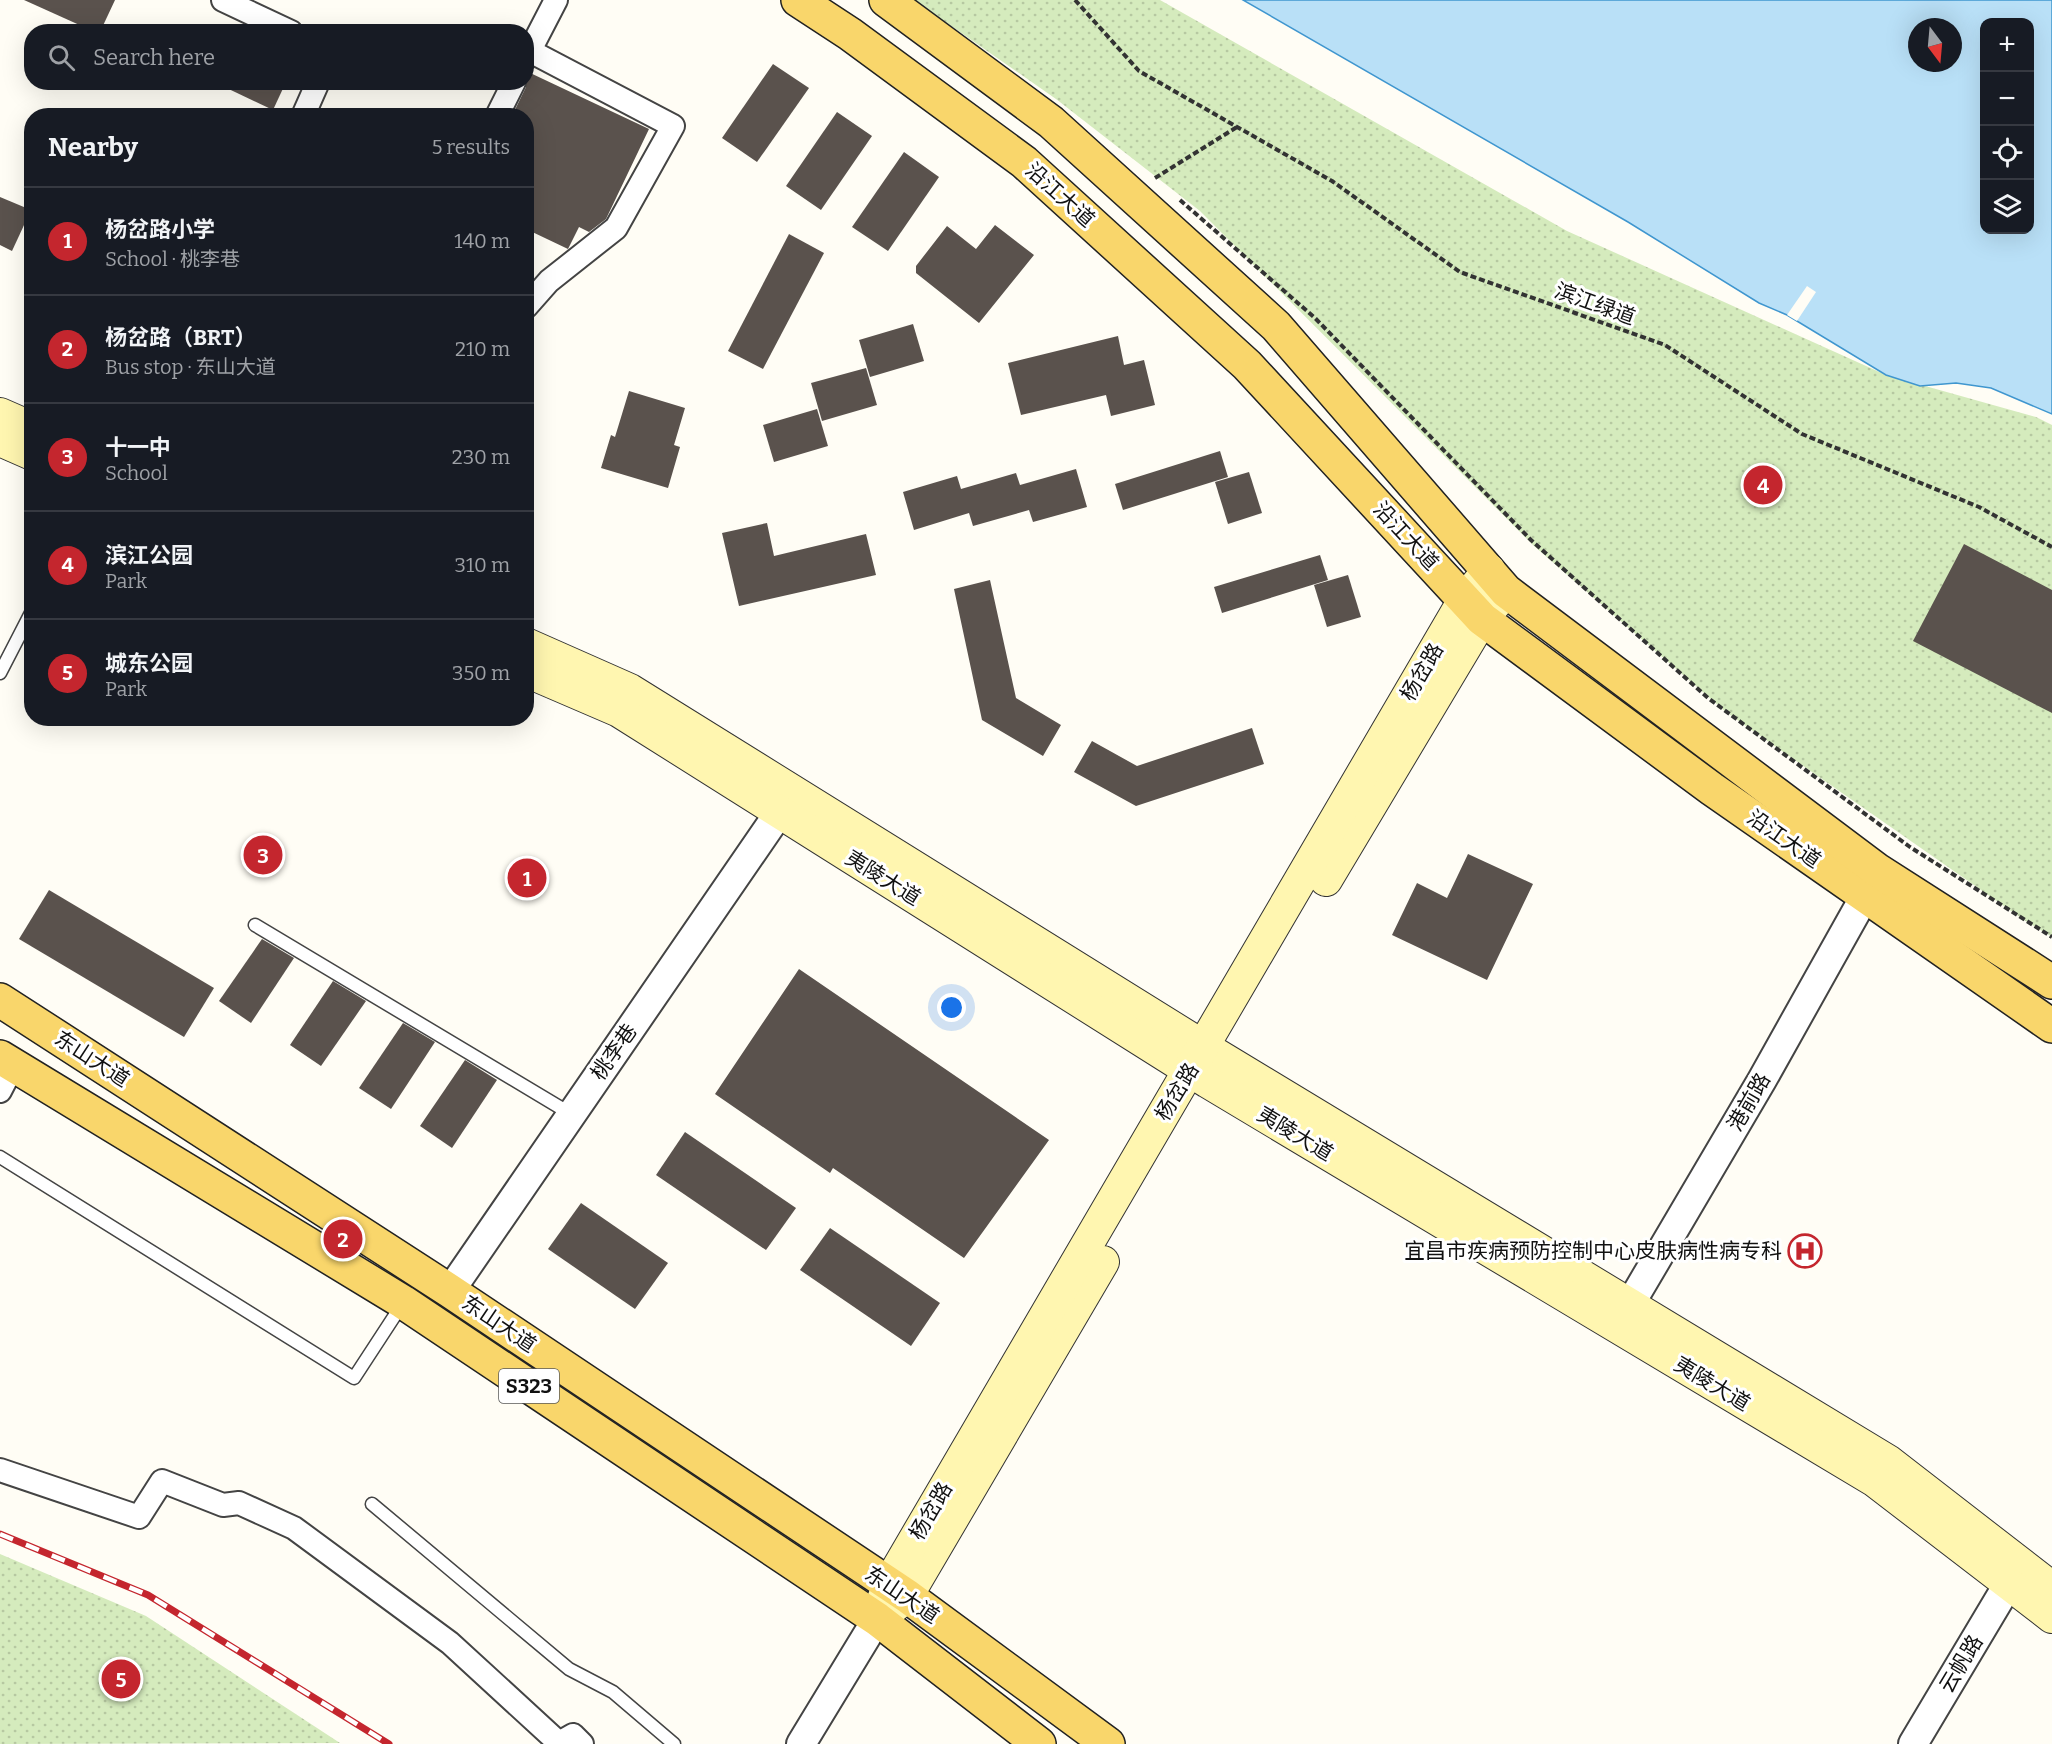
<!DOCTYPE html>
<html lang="en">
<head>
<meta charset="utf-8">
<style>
	body { margin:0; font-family:Bitter,"Noto Sans SC",serif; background:#20242c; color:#f1f3f6 }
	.controls { position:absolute; right:18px; top:18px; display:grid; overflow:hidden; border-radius:12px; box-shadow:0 6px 24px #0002 }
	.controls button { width:54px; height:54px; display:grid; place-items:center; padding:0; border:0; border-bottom:2px solid #363941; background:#171b24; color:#f1f3f6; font:30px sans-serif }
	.compass { position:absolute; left:1908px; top:18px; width:54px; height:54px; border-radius:50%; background:#171b24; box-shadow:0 6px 24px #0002; rotate:164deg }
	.you { position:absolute; left:952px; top:1008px; width:21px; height:21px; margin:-15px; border:4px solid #fff; border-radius:50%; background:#1a73e8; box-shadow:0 0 0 9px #1a73e833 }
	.badge { display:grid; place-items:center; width:39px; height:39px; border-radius:50%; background:#c4262e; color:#fff; font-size:20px; font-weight:700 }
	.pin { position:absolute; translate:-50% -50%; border:3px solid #fff; box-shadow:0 2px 6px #0006 }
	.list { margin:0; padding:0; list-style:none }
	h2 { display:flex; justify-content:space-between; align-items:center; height:78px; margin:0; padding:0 24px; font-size:26px }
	h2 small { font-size:20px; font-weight:400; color:#9ea1a6 }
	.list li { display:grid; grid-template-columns:39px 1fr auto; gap:18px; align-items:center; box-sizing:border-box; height:108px; padding:0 24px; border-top:2px solid #363941 }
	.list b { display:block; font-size:22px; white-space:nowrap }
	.list p { margin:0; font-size:20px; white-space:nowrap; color:#9ea1a6 }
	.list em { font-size:20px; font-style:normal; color:#9ea1a6 }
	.icon { flex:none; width:33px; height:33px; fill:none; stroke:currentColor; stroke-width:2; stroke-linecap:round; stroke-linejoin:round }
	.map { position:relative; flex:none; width:2052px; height:1744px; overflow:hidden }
	.search { position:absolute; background:#171b24; box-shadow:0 6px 24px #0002; left:24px; top:24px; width:510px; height:66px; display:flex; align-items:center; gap:15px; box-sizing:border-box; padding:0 21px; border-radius:24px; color:#9ea1a6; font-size:22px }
	.panel { position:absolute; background:#171b24; box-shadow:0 6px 24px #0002; left:24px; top:108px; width:510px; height:618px; border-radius:24px }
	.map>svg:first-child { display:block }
	.park { fill:url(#park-dots) }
	.water { fill:#b9e0f7; stroke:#3f96cf; stroke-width:1.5; fill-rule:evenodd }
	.pier { fill:#fffdf5 }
	.building { fill:#5a524d }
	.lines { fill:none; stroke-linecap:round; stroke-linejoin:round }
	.service-casing { stroke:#444; stroke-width:15 }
	.minor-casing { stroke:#444; stroke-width:26 }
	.tertiary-casing { stroke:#444; stroke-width:32 }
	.secondary-casing { stroke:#333; stroke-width:34 }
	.primary-casing { stroke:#222; stroke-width:36 }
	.path { stroke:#333; stroke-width:4; stroke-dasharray:6 3; stroke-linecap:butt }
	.service { stroke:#fff; stroke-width:12 }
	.minor { stroke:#fff; stroke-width:22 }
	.tertiary { stroke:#fff; stroke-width:28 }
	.secondary { stroke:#fff6b0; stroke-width:32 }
	.primary { stroke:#f9d66b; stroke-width:33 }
	.rail-casing { stroke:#c4262e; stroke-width:7 }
	.rail { stroke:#fff; stroke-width:4.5; stroke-dasharray:14; stroke-linecap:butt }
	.labels { text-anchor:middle; stroke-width:6; stroke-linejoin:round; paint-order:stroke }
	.shield { fill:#fff; stroke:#585858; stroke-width:1.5 }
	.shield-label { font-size:20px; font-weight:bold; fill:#111 }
	.street-label { font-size:21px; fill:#111; stroke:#fff }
	.poi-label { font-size:21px; fill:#111; stroke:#fff; text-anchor:end }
</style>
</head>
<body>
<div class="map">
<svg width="2052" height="1744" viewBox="0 0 2052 1744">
	<defs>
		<pattern id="park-dots" width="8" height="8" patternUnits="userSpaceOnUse" patternTransform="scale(1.5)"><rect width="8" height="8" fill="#d5ebbd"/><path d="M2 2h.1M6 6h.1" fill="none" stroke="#b6c8a1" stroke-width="1.8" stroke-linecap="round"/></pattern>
	</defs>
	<rect width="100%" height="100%" fill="#fffdf5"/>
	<!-- park -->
	<g class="park">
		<polygon points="914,0 1160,0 1567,231 1886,375 2036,417 2052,425 2052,937 2024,920 1726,712 1534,546 1200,211 1056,99"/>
		<polygon points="0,1554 146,1616 340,1743 0,1744"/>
	</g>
	<!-- water -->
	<path class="water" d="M1243 0H2052V414L1991 388 1956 383 1920 386 1886 375 1787 315 1759 303 1628 222ZM1984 22H2030V230H1984ZM1917 27H1953V63H1917Z"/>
	<!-- pier -->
	<polygon class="pier" points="1807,286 1816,292 1797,321 1787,315"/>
	<!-- building -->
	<g class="building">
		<polygon points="24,0 115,0 100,32 95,32"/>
		<polygon points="773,64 809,88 757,162 722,138"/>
		<polygon points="526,71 649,129 606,219 589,232 579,227 568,249 526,229 526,116 512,116 526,87"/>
		<polygon points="214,82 286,82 273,110"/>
		<polygon points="837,112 872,136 821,210 786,186"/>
		<polygon points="904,152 939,177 888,251 852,227"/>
		<polygon points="0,197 31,210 12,251 0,245"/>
		<polygon points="995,225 1034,255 979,323 916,273 916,266 947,226 976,249"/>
		<polygon points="789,234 824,253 763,369 728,351"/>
		<polygon points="913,324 924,361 870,377 859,340"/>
		<polygon points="1118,336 1124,365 1144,360 1155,405 1111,416 1106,395 1021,415 1008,363"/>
		<polygon points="866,368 877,405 822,421 811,383"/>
		<polygon points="629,391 685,408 674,445 680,447 668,488 601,468 611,435 615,437"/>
		<polygon points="817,409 828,446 774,462 763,425"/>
		<polygon points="1220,451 1228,477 1123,510 1115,484"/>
		<polygon points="1076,469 1087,507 1033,522 1029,510 973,526 969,513 914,530 903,492 957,476 961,489 1016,473 1020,485"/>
		<polygon points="1249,472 1262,513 1228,524 1215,482"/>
		<polygon points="767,523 774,556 866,534 876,575 739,606 722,533"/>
		<polygon points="1964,544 2052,590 2052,713 1913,641"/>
		<polygon points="1320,555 1328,580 1222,613 1214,587"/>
		<polygon points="1348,575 1361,617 1327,627 1314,585"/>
		<polygon points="990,580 1016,698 1061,725 1043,756 982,720 954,589"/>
		<polygon points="1252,728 1264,764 1136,806 1074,772 1092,741 1137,766"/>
		<polygon points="1468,854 1533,884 1487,980 1392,935 1417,883 1447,898"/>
		<polygon points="49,890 214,988 184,1037 19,939"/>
		<polygon points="262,939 294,958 251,1023 219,1001"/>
		<polygon points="799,969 1049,1140 964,1258 833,1168 830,1173 715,1094"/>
		<polygon points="333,981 366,1001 321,1066 290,1045"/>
		<polygon points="403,1023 435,1042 391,1109 359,1088"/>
		<polygon points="465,1060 497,1080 452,1148 420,1126"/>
		<polygon points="685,1132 796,1208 766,1250 656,1175"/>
		<polygon points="581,1203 668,1263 635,1309 548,1249"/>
		<polygon points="830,1228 940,1303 911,1346 800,1270"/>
	</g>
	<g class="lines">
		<defs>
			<g id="service">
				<polyline points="0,673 32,611"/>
				<polyline points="255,925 571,1114"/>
				<polyline points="0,1157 354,1378 403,1303"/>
				<polyline points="372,1504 569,1669 613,1692 674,1744"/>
			</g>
			<g id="minor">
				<polyline points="223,0 291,32"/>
				<polyline points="526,58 556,0"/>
				<polyline points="303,116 318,82"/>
				<polyline points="497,116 514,82"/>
				<polyline points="526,307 549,281 616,228 673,126 530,51"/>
				<polyline points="0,1091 13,1066"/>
				<polyline points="0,1470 139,1517 162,1481 223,1505 239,1503 294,1528 450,1643 559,1743 573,1735 582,1744"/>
			</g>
			<g id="tertiary">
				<polyline points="450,1291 779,813"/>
				<polyline points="1629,1306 1762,1080 1865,896"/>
				<polyline points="801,1744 877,1619"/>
				<polyline points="1913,1744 2009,1583"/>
			</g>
			<g id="secondary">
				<polyline points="0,414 32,428"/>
				<polyline points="0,440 32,454"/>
				<polyline points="526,644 630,690 1204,1047 1888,1461 2052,1588"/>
				<polyline points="526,671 619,711 1208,1082 1875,1481 2052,1617"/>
				<polyline points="1326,880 1482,619 1506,591"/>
				<polyline points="887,1612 907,1596 1103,1262"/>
				<polyline points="877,1619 888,1585 1464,600 1489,570"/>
			</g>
			<g id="primary">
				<polyline points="798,0 850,34 1024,162 1247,365 1482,619 1712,789 2052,1026"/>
				<polyline points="886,0 1051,122 1276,326 1506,591 1877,870 2052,982"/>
				<polyline points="0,1000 450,1291 907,1596 1108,1744"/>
				<polyline points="0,1057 403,1302 877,1619 1039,1744"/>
			</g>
		</defs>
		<!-- service casing -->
		<use href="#service" class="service-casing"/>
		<!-- minor casing -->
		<use href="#minor" class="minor-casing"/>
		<!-- tertiary casing -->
		<use href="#tertiary" class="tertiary-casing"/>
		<!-- secondary casing -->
		<use href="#secondary" class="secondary-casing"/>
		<!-- primary casing -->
		<use href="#primary" class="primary-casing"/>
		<!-- path -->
		<g class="path">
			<polyline points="1075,0 1139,71 1332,181 1460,272 1665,345 1802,434 1979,507 2052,547"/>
			<polyline points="1155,178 1237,127"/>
			<polyline points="1180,200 1315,318 1531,540 1708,698 1910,847 2052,937"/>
		</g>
		<!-- service -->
		<use href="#service" class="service"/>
		<!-- minor -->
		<use href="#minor" class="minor"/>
		<!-- tertiary -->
		<use href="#tertiary" class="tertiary"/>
		<!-- secondary -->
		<use href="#secondary" class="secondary"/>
		<!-- primary -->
		<use href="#primary" class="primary"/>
		<defs>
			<polyline id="rail" points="0,1534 148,1595 389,1744"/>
		</defs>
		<!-- rail casing -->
		<use href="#rail" class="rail-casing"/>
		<!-- rail -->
		<use href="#rail" class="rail"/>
	</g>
	<!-- icons -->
	<defs>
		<symbol id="hospital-ring" viewBox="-11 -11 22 22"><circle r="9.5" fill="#fff" stroke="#c4262e" stroke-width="1.5"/><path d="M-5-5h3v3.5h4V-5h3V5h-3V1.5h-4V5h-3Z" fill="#c4262e"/></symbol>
	</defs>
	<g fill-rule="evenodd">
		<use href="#hospital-ring" x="1786" y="1232" width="38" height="38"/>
	</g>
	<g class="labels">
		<!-- shield labels -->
		<rect class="shield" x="499" y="1369" width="60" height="34" rx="4.5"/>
		<g class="shield-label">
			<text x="529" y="1393">S323</text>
		</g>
		<!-- street labels -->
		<g class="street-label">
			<text transform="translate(1060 195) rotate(42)" y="7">沿江大道</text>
			<text transform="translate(1595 304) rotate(20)" y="7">滨江绿道</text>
			<text transform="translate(1406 536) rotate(47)" y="7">沿江大道</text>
			<text transform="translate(1422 672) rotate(-60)" y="7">杨岔路</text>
			<text transform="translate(1784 839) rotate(35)" y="7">沿江大道</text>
			<text transform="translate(883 878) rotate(32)" y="7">夷陵大道</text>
			<text transform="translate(614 1052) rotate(-55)" y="7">桃李巷</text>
			<text transform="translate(92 1059) rotate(33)" y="7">东山大道</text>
			<text transform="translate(1177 1092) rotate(-59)" y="7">杨岔路</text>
			<text transform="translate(1749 1102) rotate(-60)" y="7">港前路</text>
			<text transform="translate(1295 1134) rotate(31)" y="7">夷陵大道</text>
			<text transform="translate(499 1324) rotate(34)" y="7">东山大道</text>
			<text transform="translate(1712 1384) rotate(31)" y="7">夷陵大道</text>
			<text transform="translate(931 1511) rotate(-60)" y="7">杨岔路</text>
			<text transform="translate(902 1595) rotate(34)" y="7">东山大道</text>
			<text transform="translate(1961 1664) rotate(-59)" y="7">云帆路</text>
		</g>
		<!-- poi labels -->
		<g class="poi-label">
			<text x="1782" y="1258">宜昌市疾病预防控制中心皮肤病性病专科</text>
		</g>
	</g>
</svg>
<div class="controls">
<button>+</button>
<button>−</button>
<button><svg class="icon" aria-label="locate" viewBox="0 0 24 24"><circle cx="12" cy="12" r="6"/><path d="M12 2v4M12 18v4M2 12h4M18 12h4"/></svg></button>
<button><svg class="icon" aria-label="layers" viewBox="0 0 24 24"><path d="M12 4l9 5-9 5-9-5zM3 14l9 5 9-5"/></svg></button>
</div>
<svg class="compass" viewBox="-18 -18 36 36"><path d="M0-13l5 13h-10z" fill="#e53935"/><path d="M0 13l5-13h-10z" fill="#9ea1a6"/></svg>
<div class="you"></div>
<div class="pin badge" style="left:527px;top:878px">1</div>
<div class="pin badge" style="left:343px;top:1239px">2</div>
<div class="pin badge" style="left:263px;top:855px">3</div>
<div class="pin badge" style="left:1763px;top:485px">4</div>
<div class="pin badge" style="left:121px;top:1679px">5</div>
<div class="search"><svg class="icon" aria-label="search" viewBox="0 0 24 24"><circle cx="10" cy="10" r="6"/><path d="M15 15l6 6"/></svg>Search here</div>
<section class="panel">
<h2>Nearby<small>5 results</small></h2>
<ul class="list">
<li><span class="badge">1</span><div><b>杨岔路小学</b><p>School · 桃李巷</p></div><em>140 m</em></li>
<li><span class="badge">2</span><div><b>杨岔路（BRT）</b><p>Bus stop · 东山大道</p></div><em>210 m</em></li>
<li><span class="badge">3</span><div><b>十一中</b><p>School</p></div><em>230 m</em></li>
<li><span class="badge">4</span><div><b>滨江公园</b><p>Park</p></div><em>310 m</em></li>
<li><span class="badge">5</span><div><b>城东公园</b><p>Park</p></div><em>350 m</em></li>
</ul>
</section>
</div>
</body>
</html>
